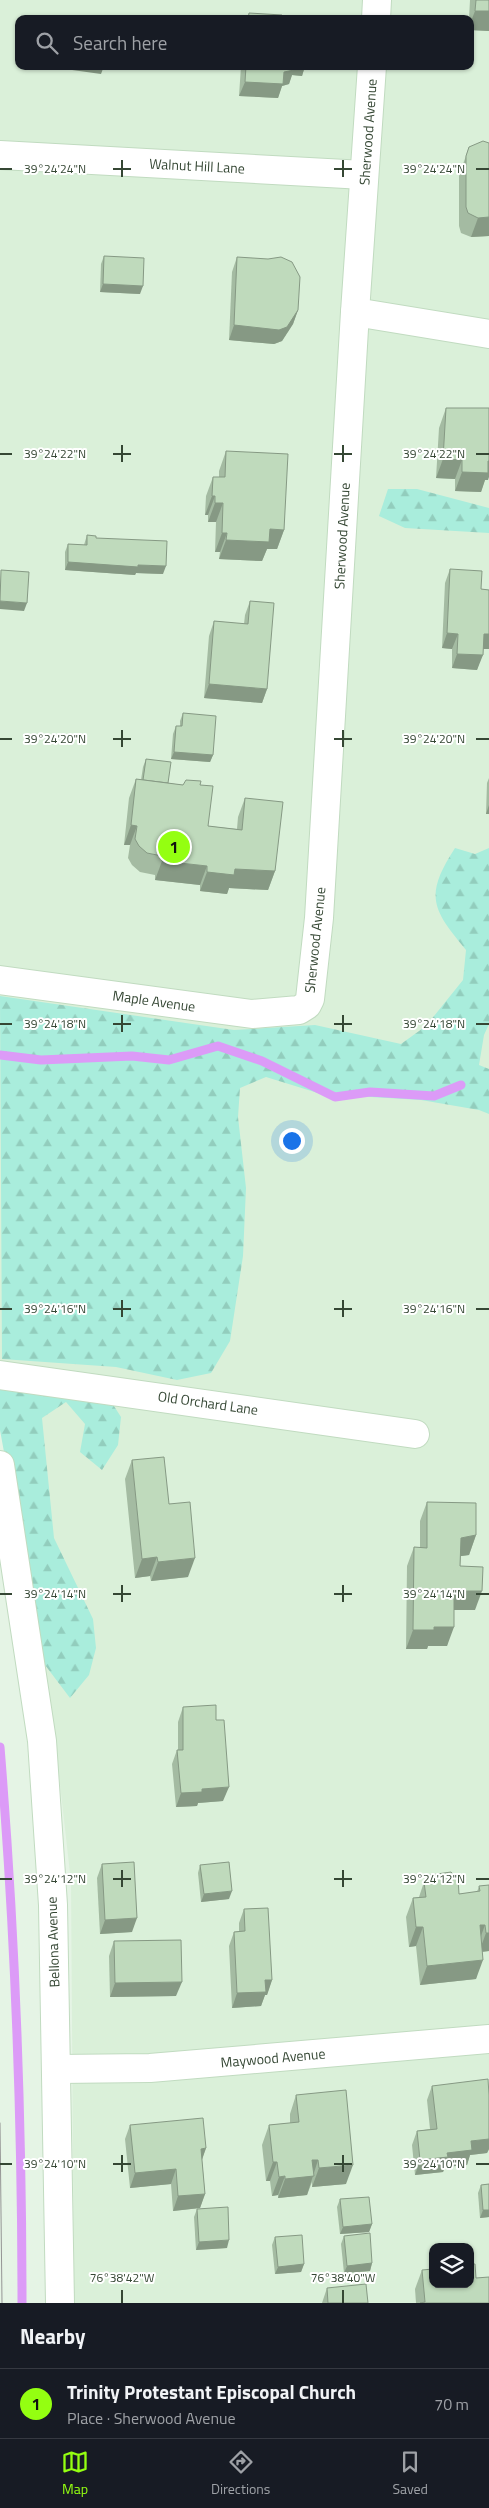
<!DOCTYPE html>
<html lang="en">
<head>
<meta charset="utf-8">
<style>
	body { margin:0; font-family:"Titillium Web",sans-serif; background:#20242c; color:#f1f3f6 }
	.controls { position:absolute; right:15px; bottom:15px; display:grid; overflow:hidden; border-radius:10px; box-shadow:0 1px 4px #0004 }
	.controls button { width:45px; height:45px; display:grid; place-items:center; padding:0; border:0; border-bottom:1px solid #363941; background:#171b24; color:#f1f3f6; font:25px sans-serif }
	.you { position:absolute; left:291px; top:1140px; width:18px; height:18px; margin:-12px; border:4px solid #fff; border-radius:50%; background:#1a73e8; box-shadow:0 0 0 8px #1a73e833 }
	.badge { display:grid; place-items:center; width:32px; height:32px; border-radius:50%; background:#94ff11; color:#111; font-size:16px; font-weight:700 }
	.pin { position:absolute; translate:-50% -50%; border:2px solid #fff; box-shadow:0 1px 5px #0006 }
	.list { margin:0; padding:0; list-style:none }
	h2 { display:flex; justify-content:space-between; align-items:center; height:65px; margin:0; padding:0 20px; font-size:21px }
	h2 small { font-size:16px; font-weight:400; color:#9ea1a6 }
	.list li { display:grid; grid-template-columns:32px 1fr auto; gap:15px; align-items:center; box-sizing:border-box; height:70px; padding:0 20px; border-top:1px solid #363941 }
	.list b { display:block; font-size:19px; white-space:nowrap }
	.list p { margin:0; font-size:16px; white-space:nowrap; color:#9ea1a6 }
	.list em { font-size:16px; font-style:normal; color:#9ea1a6 }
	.icon { flex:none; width:28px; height:28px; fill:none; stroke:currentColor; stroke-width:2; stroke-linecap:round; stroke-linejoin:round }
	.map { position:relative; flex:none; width:489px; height:2303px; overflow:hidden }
	.search { position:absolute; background:#171b24; box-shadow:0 1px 4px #0004; left:15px; right:15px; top:15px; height:55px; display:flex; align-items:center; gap:12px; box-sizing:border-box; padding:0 18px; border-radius:10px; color:#9ea1a6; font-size:19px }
	.sheet { height:135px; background:#171b24 }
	nav { display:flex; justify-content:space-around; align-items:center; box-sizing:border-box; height:70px; border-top:1px solid #363941; background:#171b24; font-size:14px; color:#9ea1a6 }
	nav a { display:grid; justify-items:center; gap:2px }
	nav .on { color:#94ff11 }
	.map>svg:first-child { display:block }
	.residential { fill:#daf0d9; fill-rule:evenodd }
	.forest { fill:url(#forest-firs) }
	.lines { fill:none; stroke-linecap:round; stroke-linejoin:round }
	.stream { stroke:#dc9bf7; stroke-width:9 }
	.minor-casing { stroke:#c1dbc0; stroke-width:30 }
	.minor { stroke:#fff; stroke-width:28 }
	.tram { stroke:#959595; stroke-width:1 }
	.wall { fill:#a4bba2 }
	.shaded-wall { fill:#869984 }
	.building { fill:#bfdabc; stroke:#869984 }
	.ticks { fill:none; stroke:#354734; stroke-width:2 }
	.labels { text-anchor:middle; stroke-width:4; stroke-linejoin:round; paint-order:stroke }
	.street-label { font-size:14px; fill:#354734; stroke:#fff }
	.ticks-label { font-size:12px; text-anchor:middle; fill:#354734; stroke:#fff; stroke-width:4; stroke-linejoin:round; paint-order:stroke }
</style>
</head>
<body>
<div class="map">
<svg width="489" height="2303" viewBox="0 0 489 2303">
	<defs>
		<pattern id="forest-firs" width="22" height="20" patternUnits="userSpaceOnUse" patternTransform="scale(1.25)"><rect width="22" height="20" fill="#a9eddc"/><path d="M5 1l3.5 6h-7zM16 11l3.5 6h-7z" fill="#92cdbd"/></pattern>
	</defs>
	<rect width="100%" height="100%" fill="#e5f4e5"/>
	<!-- residential -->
	<path class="residential" d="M0 0H489V2303H74L71 1882 53 1722 0 1379ZM19 19H470V66H19ZM433 2247H470V2284H433Z"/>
	<!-- forest -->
	<g class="forest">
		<polygon points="388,489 417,489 489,508 489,533 405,528 379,516"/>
		<path d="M455 848 475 854 489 848V1024L484 1035 479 1065 489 1069V1114L479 1110 421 1100 321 1094 266 1077 240 1088 238 1117 246 1188 243 1256 230 1341 211 1373 177 1380 116 1367 2 1359 0 996 234 1030 315 1025 401 1044 426 1026 463 980 466 950C432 909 424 896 455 848Z"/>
		<polygon points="18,1385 105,1392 121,1417 118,1445 102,1470 80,1452 85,1424 66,1402 42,1418 54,1538 93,1619 96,1648 89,1675 70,1698 42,1661 0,1430 0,1390"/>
	</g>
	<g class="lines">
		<!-- stream -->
		<g class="stream">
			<polyline points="0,1055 41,1060 132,1056 169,1060 218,1046 262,1061 335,1097 370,1092 434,1096 461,1085"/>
			<path d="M0 1747C15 1932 22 2117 22 2303"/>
		</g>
		<defs>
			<g id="minor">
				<polyline points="376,19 377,0"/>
				<polyline points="0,155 364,175"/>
				<polyline points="355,312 489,334"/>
				<polyline points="0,980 252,1014 299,1010 307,1005 310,999 319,918 355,312 372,66"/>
				<polyline points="0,1375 415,1434"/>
				<polyline points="0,1465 42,1741 53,1905 60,2303"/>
				<polyline points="57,2069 150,2068 489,2039"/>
			</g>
		</defs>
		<!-- minor casing -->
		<use href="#minor" class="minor-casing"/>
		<!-- minor -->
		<use href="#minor" class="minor"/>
		<!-- tram -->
		<polyline class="tram" points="0,2123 2,2303"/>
	</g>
	<!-- wall -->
	<g class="wall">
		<polygon points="470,0 489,0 489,31 470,30 470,19 469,19"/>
		<polygon points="241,66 305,66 302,76 292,75 289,84 282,86 278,98 239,96"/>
		<polygon points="489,143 489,236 471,237 461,233 459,226 459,176 469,147"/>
		<polygon points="104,256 140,294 100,292 101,264"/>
		<polygon points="237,257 298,310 293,324 282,341 274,344 229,340 232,272"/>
		<polygon points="446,408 488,480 485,480 481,492 455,491 455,479 436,478 439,428"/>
		<polygon points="226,451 284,530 277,549 267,549 262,561 219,559 220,552 215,552 216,522 208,522 208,515 205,515 206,496 213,477 219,477 219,471"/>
		<polygon points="87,535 96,538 163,574 136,573 135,575 65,570 65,552 68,544 84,545"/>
		<polygon points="450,569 481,589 489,590 489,649 483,649 477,670 452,668 452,649 442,648 445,583"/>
		<polygon points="250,601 267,689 262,703 204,698 209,636 214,621 244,624 245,615"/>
		<polygon points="183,713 213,755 210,762 171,759 173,734 176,726 180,726 180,721"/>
		<polygon points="146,759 168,783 183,785 200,785 208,826 237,829 238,817 245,798 275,871 268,890 229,888 227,894 200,891 200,885 155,880 155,875 140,872 132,865 128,858 130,845 124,845 129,798 136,779 141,780 143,767"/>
		<polygon points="489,778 489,814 486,814 487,783"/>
		<polygon points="132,1460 169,1504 188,1577 151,1581 150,1576 135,1578 125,1479"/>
		<polygon points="427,1502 476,1535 469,1555 461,1556 460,1566 475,1610 454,1610 447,1646 428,1646 427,1649 406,1649 407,1566 414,1547 420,1548 420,1521"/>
		<polygon points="183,1707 216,1720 223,1801 198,1803 197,1806 176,1807 172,1764 177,1750 178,1750 178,1722"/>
		<polygon points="102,1864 132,1932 100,1934 97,1878"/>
		<polygon points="200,1865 229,1899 201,1902 198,1873"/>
		<polygon points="424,1882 459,1894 477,1892 479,1886 489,1951 482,1952 476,1979 420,1985 416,1946 409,1947 406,1917 413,1898 419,1897"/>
		<polygon points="244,1909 272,1980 267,1995 265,1995 261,2006 232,2008 229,1946 234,1932 239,1931 239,1923"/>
		<polygon points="114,1941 176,1996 110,1997 109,1956"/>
		<polygon points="432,2086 489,2095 489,2149 487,2153 470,2155 467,2165 445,2167 443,2172 415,2175 412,2145 417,2131 430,2129 427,2100"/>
		<polygon points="296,2095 346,2184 312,2187 312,2182 307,2195 278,2198 278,2195 272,2196 270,2181 266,2181 262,2145 269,2125 290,2123 290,2114"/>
		<polygon points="130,2125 206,2148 202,2160 205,2194 200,2208 173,2211 171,2184 130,2188 125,2139"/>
		<polygon points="489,2184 489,2217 480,2218 478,2193 481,2185"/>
		<polygon points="340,2199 372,2224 369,2232 340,2234 337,2207"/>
		<polygon points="197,2209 227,2248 196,2250 194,2217"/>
		<polygon points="344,2236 372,2263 370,2271 344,2273 341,2244"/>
		<polygon points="275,2237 304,2264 301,2272 275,2274 272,2245"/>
		<polygon points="422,2270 476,2278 489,2303 416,2303 415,2289"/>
		<polygon points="327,2288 368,2303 322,2303"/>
	</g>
	<!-- shaded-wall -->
	<g class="shaded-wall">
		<polygon points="475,11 489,11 489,31 470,30 470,24"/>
		<polygon points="66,66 104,66 101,74 65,69"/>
		<polygon points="294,66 305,66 302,76 292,75 289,84 282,86 278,98 239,96 245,82 284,72"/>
		<polygon points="489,217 489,236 471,237 478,218"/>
		<polygon points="103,284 143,286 140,294 100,292"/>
		<polygon points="298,310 293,324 282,341 274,344 229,340 234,325"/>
		<polygon points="443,459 462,460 455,479 436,478"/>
		<polygon points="488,461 489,461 489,477 488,480 485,480 481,492 455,491 462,472"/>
		<polygon points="212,496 215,496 208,515 205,515"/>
		<polygon points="215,503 223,503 216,522 208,522"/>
		<polygon points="270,529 284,530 277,549 267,549 262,561 219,559 226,540"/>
		<polygon points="222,533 227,533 220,552 215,552"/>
		<polygon points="68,562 166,566 163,574 136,573 135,575 65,570"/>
		<polygon points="0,601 27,603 24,611 0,609"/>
		<polygon points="447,633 458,634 452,649 442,648"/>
		<polygon points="484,634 489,634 489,649 479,649"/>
		<polygon points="457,654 483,655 477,670 452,668"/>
		<polygon points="209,684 267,689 262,703 204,698"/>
		<polygon points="174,752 213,755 210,762 171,759"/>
		<polygon points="489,805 489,814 486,814"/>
		<polygon points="131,825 137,826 130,845 124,845"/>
		<polygon points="162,861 207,866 200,885 155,880"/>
		<polygon points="235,869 275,871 268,890 229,888 227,894 200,891 207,872"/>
		<polygon points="476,1535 469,1555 454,1557 461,1538"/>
		<polygon points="157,1557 150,1576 135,1578 142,1559"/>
		<polygon points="195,1558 188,1577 151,1581 158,1562"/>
		<polygon points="454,1591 482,1591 475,1610 448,1610"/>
		<polygon points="434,1627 454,1627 447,1646 428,1646 427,1649 406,1649 413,1630"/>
		<polygon points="229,1787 223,1801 198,1803 197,1806 176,1807 181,1793 202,1789"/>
		<polygon points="232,1891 229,1899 201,1902 204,1894"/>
		<polygon points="137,1918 132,1932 100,1934 105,1920"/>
		<polygon points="480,1925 485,1925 478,1944"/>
		<polygon points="416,1927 423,1927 416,1946 409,1947"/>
		<polygon points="486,1933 489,1933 489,1951 479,1952"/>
		<polygon points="483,1960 476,1979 420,1985 427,1966"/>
		<polygon points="265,1980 272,1980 267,1995 265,1995 261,2006 232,2008 237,1993"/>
		<polygon points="182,1982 176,1996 110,1997 115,1983"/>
		<polygon points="489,2139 489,2149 487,2153 470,2155 467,2165 445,2167 443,2172 415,2175 420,2160 447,2153 471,2141"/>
		<polygon points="206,2148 201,2162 201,2149"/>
		<polygon points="312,2160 318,2160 307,2195 278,2198 285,2179"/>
		<polygon points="273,2162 277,2162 270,2181 266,2181"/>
		<polygon points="353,2165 346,2184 312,2187 319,2168"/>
		<polygon points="176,2169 171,2184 130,2188 135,2173"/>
		<polygon points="285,2176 278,2195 272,2196 279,2177"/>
		<polygon points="205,2194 200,2208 173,2211 178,2196"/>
		<polygon points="483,2210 489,2210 489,2217 480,2218"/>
		<polygon points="372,2224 369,2232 340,2234 343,2227"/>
		<polygon points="229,2240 227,2248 196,2250 199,2242"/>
		<polygon points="372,2263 370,2271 344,2273 347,2266"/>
		<polygon points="304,2264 301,2272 275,2274 278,2267"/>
	</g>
	<!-- building -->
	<g class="building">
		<polygon points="476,0 489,0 489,11 475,11"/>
		<polygon points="249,13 282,15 282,19 248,19"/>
		<polygon points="246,66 295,66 294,70 284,72 283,84 245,82"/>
		<polygon points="483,141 489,143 489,217 478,218 468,213 466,207 466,156 469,147"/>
		<polygon points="104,256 144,258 143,286 103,284"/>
		<polygon points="237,257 268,259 281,257 292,262 300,277 298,310 287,327 279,330 234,325"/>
		<polygon points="446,408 489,408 489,461 488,461 488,473 462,472 462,460 443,459"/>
		<polygon points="226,451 288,454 284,530 270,529 269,542 226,540 227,533 222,533 223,503 215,503 215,496 212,496 213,477 225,477"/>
		<polygon points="87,535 96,536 96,538 167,541 166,566 138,565 138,567 68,562 68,544 87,545"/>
		<polygon points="450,569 482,571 481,589 489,590 489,634 484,634 483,655 457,654 458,634 447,633"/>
		<polygon points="1,570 29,572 27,603 0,601"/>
		<polygon points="250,601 274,603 267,689 209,684 214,621 248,624"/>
		<polygon points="183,713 216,716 213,755 174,752 176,726 182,726"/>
		<polygon points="146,759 171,762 168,783 143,780"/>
		<polygon points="136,779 183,785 186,780 201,781 200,785 213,786 208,826 242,830 245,798 283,802 275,871 235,869 234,875 207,872 207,866 162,861 162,856 147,853 139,846 135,839 137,826 131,825"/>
		<polygon points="164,1457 169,1504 190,1502 195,1558 158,1562 157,1557 142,1559 132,1460"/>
		<polygon points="427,1502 476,1503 476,1535 461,1538 460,1566 483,1567 482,1591 454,1591 454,1627 434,1627 434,1630 413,1630 414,1547 427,1548"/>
		<polygon points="216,1705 216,1720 224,1720 229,1787 202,1789 202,1792 181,1793 177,1750 183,1750 183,1707"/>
		<polygon points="134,1862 137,1918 105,1920 102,1864"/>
		<polygon points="229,1862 232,1891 204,1894 200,1865"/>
		<polygon points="451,1872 458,1879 459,1894 480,1891 479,1886 489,1885 489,1933 486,1933 485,1925 480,1925 483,1960 427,1966 423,1927 416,1927 413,1898 426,1897 424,1882 430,1875"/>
		<polygon points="268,1908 272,1980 265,1980 266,1992 237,1993 234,1932 245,1931 244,1909"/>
		<polygon points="181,1940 182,1982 115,1983 114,1941"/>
		<polygon points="488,2079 489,2095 489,2139 471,2141 472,2150 447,2153 448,2157 420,2160 417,2131 437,2129 432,2086"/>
		<polygon points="346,2090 353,2165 319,2168 318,2160 312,2160 314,2176 285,2179 285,2176 279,2177 277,2162 273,2162 269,2125 299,2122 296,2095"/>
		<polygon points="203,2118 206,2148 201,2149 205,2194 178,2196 176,2169 135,2173 130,2125"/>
		<polygon points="489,2184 489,2210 483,2210 481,2185"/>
		<polygon points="369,2197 372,2224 343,2227 340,2199"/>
		<polygon points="228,2207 229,2240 199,2242 197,2209"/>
		<polygon points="370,2233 372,2263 347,2266 344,2236"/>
		<polygon points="302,2235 304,2264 278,2267 275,2237"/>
		<polygon points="470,2264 475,2264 476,2278 489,2277 489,2303 420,2303 425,2302 422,2270 433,2269 433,2284 470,2284"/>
		<polygon points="366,2284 368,2303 328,2303 327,2288"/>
	</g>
	<!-- ticks -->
	<path class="ticks" d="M122 160V177M343 160V177M0 169H12M113 169H131M334 169H352M476 169H489M122 445V462M343 445V462M0 454H12M113 454H131M334 454H352M476 454H489M122 730V747M343 730V747M0 739H12M113 739H131M334 739H352M476 739H489M122 1015V1032M343 1015V1032M0 1024H12M113 1024H131M334 1024H352M476 1024H489M122 1300V1317M343 1300V1317M0 1309H12M113 1309H131M334 1309H352M476 1309H489M122 1585V1602M343 1585V1602M0 1594H12M113 1594H131M334 1594H352M476 1594H489M122 1870V1887M343 1870V1887M0 1879H12M113 1879H131M334 1879H352M476 1879H489M122 2155V2172M343 2155V2172M0 2164H12M113 2164H131M334 2164H352M476 2164H489M122 2290V2303M343 2290V2303"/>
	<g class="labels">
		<!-- street labels -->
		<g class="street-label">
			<text transform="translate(368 132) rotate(-86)" y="5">Sherwood Avenue</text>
			<text transform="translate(197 166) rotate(3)" y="5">Walnut Hill Lane</text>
			<text transform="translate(342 536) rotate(-87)" y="5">Sherwood Avenue</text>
			<text transform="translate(315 940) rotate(-84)" y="5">Sherwood Avenue</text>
			<text transform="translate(154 1001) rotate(8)" y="5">Maple Avenue</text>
			<text transform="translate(208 1403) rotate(8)" y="5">Old Orchard Lane</text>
			<text transform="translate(53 1942) rotate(-92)" y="5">Bellona Avenue</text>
			<text transform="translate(273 2058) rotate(-5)" y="5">Maywood Avenue</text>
		</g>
	</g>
	<g class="ticks-label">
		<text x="55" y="173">39°24'24"N</text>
		<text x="434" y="173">39°24'24"N</text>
		<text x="55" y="458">39°24'22"N</text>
		<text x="434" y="458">39°24'22"N</text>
		<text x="55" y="743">39°24'20"N</text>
		<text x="434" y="743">39°24'20"N</text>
		<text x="55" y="1028">39°24'18"N</text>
		<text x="434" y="1028">39°24'18"N</text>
		<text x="55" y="1313">39°24'16"N</text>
		<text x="434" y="1313">39°24'16"N</text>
		<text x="55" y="1598">39°24'14"N</text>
		<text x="434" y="1598">39°24'14"N</text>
		<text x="55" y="1883">39°24'12"N</text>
		<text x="434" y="1883">39°24'12"N</text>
		<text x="55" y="2168">39°24'10"N</text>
		<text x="434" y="2168">39°24'10"N</text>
		<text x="122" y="2282">76°38'42"W</text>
		<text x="343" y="2282">76°38'40"W</text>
	</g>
</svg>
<div class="controls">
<button><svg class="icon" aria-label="layers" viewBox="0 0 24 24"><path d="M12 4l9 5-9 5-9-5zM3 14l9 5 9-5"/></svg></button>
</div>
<div class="you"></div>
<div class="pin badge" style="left:174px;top:847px">1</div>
<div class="search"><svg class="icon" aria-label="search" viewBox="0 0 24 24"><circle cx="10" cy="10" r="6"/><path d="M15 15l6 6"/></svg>Search here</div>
</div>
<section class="sheet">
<h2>Nearby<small></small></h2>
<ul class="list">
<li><span class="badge">1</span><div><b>Trinity Protestant Episcopal Church</b><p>Place · Sherwood Avenue</p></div><em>70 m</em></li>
</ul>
</section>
<nav>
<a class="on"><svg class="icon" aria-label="map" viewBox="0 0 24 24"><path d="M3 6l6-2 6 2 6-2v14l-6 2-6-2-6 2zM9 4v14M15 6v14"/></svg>Map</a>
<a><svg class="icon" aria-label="directions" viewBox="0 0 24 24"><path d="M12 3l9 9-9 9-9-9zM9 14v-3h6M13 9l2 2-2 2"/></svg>Directions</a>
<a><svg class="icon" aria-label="saved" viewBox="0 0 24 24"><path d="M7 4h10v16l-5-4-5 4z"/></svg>Saved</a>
</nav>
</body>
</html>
